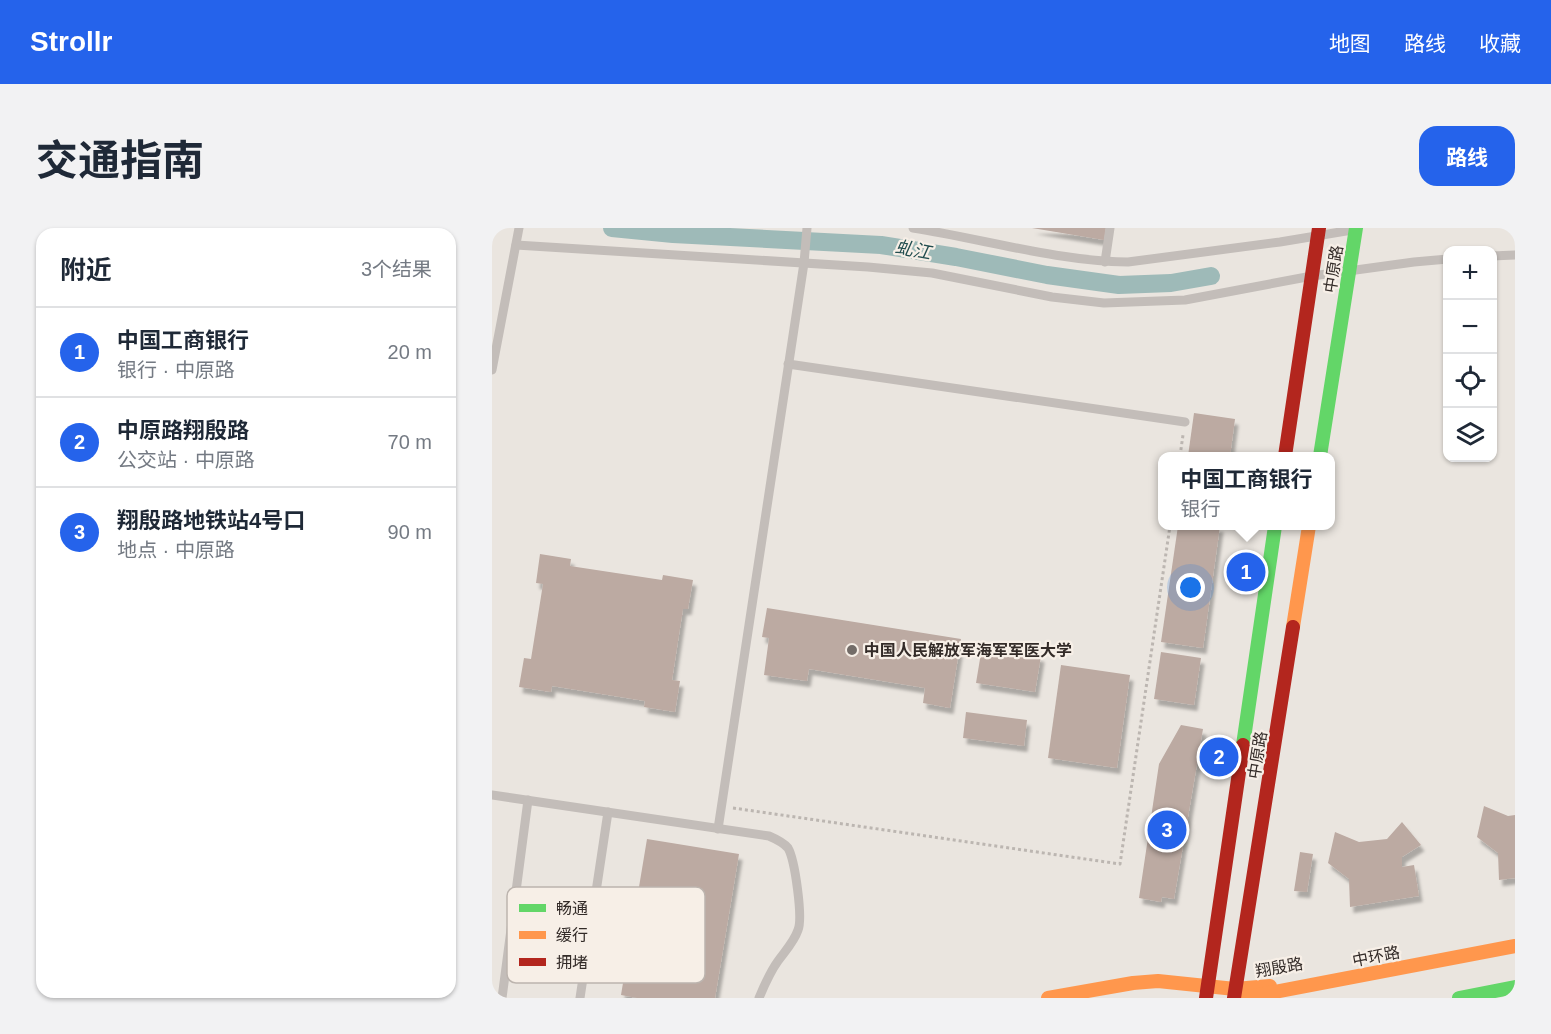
<!DOCTYPE html>
<html lang="zh">
<head>
<meta charset="utf-8">
<style>
	body { margin:0; font-family:Helvetica,"Noto Sans SC",sans-serif; background:#f2f2f3; color:#1f2937 }
	.controls { position:absolute; right:18px; top:18px; display:grid; overflow:hidden; border-radius:12px; box-shadow:0 2px 4px #0004 }
	.controls button { width:54px; height:54px; display:grid; place-items:center; padding:0; border:0; border-bottom:2px solid #e0e1e3; background:#fff; color:#1f2937; font:30px sans-serif }
	.you { position:absolute; left:699px; top:360px; width:21px; height:21px; margin:-15px; border:4px solid #fff; border-radius:50%; background:#1a73e8; box-shadow:0 0 0 9px #1a73e833 }
	.badge { display:grid; place-items:center; width:39px; height:39px; border-radius:50%; background:#2563eb; color:#fff; font-size:20px; font-weight:700 }
	.pin { position:absolute; translate:-50% -50%; border:3px solid #fff; box-shadow:0 2px 6px #0006 }
	.popup { position:absolute; left:666px; top:224px; width:177px; height:78px; box-sizing:border-box; display:grid; place-content:center; border-radius:12px; background:#fff; filter:drop-shadow(0 2px 4px #0005); font-size:20px; white-space:nowrap; color:#747a83 }
	.popup b { font-size:22px; color:#1f2937 }
	.popup::after { content:''; position:absolute; left:50%; top:100%; margin-left:-12px; border:12px solid transparent; border-top-color:#fff }
	.list { margin:0; padding:0; list-style:none }
	h2 { display:flex; justify-content:space-between; align-items:center; height:78px; margin:0; padding:0 24px; font-size:26px }
	h2 small { font-size:20px; font-weight:400; color:#747a83 }
	.list li { display:grid; grid-template-columns:39px 1fr auto; gap:18px; align-items:center; box-sizing:border-box; height:90px; padding:0 24px; border-top:2px solid #e0e1e3 }
	.list b { display:block; font-size:22px; white-space:nowrap }
	.list p { margin:0; font-size:20px; white-space:nowrap; color:#747a83 }
	.list em { font-size:20px; font-style:normal; color:#747a83 }
	.icon { flex:none; width:33px; height:33px; fill:none; stroke:currentColor; stroke-width:2; stroke-linecap:round; stroke-linejoin:round }
	.map { position:relative; flex:none; width:1023px; height:770px; overflow:hidden; border-radius:18px }
	header { display:flex; align-items:center; gap:36px; box-sizing:border-box; height:84px; padding:0 30px; background:#2563eb; color:#fff }
	header strong { font-size:28px }
	nav { display:flex; gap:33px; margin-inline-start:auto; font-size:21px }
	.intro { display:flex; align-items:center; justify-content:space-between; box-sizing:border-box; height:144px; padding:0 36px }
	h1 { margin:0; font-size:42px }
	.button { padding:15px 27px; border-radius:18px; background:#2563eb; color:#fff; font-size:21px; font-weight:700 }
	main { display:flex; gap:36px; padding:0 36px }
	aside { flex:1; background:#fff; border-radius:18px; box-shadow:0 2px 4px #0004 }
	.map>svg:first-child { display:block }
	.lines { fill:none; stroke-linecap:round; stroke-linejoin:round }
	.canal { stroke:#9ebab8; stroke-width:18 }
	.building { fill:#bcaaa2; filter:url(#shadow) }
	.path { stroke:#bcb6b1; stroke-width:3; stroke-dasharray:3 3; stroke-linecap:butt }
	.lane { stroke:#c3bdb9; stroke-width:9 }
	.fast { stroke:#63d668; stroke-width:14 }
	.slow { stroke:#ff974d; stroke-width:14 }
	.jam { stroke:#b3261e; stroke-width:14 }
	.poi-dot { fill:#736c68; stroke:#f7efe7; stroke-width:2 }
	.labels { text-anchor:middle; stroke-width:4.5; stroke-linejoin:round; paint-order:stroke }
	.street-label { font-size:16px; fill:#332b28; stroke:#f7efe7 }
	.poi-label { font-size:16px; font-weight:bold; fill:#332b28; stroke:#f7efe7; text-anchor:start }
	.water-label { font-size:18px; font-style:italic; fill:#224d4f; stroke:#f7efe7 }
	.key { fill:#f7efe7; stroke:#bcb4ae; stroke-width:1.5 }
	.key-label { font-size:16px; fill:#332b28 }
</style>
</head>
<body>
<header>
<strong>Strollr</strong>
<nav><a>地图</a><a>路线</a><a>收藏</a></nav>
</header>
<div class="intro"><h1>交通指南</h1><a class="button">路线</a></div>
<main>
<aside>
<h2>附近<small>3个结果</small></h2>
<ul class="list">
<li><span class="badge">1</span><div><b>中国工商银行</b><p>银行 · 中原路</p></div><em>20 m</em></li>
<li><span class="badge">2</span><div><b>中原路翔殷路</b><p>公交站 · 中原路</p></div><em>70 m</em></li>
<li><span class="badge">3</span><div><b>翔殷路地铁站4号口</b><p>地点 · 中原路</p></div><em>90 m</em></li>
</ul>
</aside>
<div class="map">
<svg width="1023" height="770" viewBox="0 0 1023 770">
	<defs>
		<filter id="shadow"><feDropShadow dx="3.5" dy="6" stdDeviation="1.5" flood-color="#0004"/></filter>
	</defs>
	<rect width="100%" height="100%" fill="#eae5df"/>
	<g class="lines">
		<!-- canal -->
		<polyline class="canal" points="120,0 181,6 389,17 464,29 555,47 627,57 679,55 719,48"/>
	</g>
	<!-- building -->
	<g class="building">
		<polygon points="540,0 614,0 612,12"/>
		<polygon points="702,185 743,191 738,228 696,228"/>
		<polygon points="686,298 728,298 711,420 669,414"/>
		<polygon points="48,326 79,331 78,338 170,352 171,347 201,352 196,381 191,381 180,452 188,453 183,484 152,479 153,473 60,458 59,464 27,459 32,430 39,431 51,356 44,355"/>
		<polygon points="275,380 469,411 458,480 431,475 433,460 317,441 315,453 272,447 277,410 270,409"/>
		<polygon points="490,419 549,428 543,464 484,455"/>
		<polygon points="669,424 709,430 702,477 662,471"/>
		<polygon points="569,437 638,447 625,540 556,530"/>
		<polygon points="474,484 535,492 532,518 471,510"/>
		<polygon points="689,497 711,501 682,671 670,669 669,674 647,670 667,536"/>
		<polygon points="992,578 1016,588 1023,587 1023,650 1007,652 1006,625 985,609"/>
		<polygon points="910,594 929,617 910,629 910,639 922,637 927,668 858,679 857,651 836,635 843,604 867,614 895,611"/>
		<polygon points="155,611 247,626 223,770 145,770 129,767"/>
		<polygon points="808,624 821,626 815,664 802,663"/>
	</g>
	<g class="lines">
		<!-- path -->
		<g class="path">
			<polyline points="688,228 691,207"/>
			<polyline points="241,580 628,636 678,298"/>
		</g>
		<!-- lane -->
		<g class="lane">
			<path d="M421 0C492 11 563 33 636 34L788 14 860 2"/>
			<polyline points="24,17 376,39 440,45 560,69 612,75 693,72 820,48 922,34 956,31"/>
			<polyline points="1000,28 1023,27"/>
			<polyline points="613,34 618,0"/>
			<polyline points="296,136 693,194"/>
			<polyline points="0,142 27,0"/>
			<path d="M0 567 277 608C284 611 291 614 296 620 303 632 311 690 306 702 302 714 293 723 286 733 278 744 272 758 267 770"/>
			<polyline points="226,601 312,35 315,0"/>
			<polyline points="10,770 36,572"/>
			<polyline points="88,770 116,584"/>
		</g>
		<!-- fast -->
		<g class="fast">
			<polyline points="828,228 864,0"/>
			<polyline points="751,517 783,298"/>
			<polyline points="967,770 1023,759"/>
		</g>
		<!-- slow -->
		<g class="slow">
			<polyline points="801,399 817,298"/>
			<polyline points="556,770 641,755 666,753 743,761 778,758"/>
			<polyline points="751,770 1023,718"/>
		</g>
		<!-- jam -->
		<g class="jam">
			<polyline points="793,228 827,0"/>
			<polyline points="714,770 751,517"/>
			<polyline points="742,770 801,399"/>
		</g>
	</g>
	<!-- markers -->
	<circle class="poi-dot" cx="360" cy="422" r="6"/>
	<g class="labels">
		<!-- street labels -->
		<g class="street-label">
			<text transform="translate(841 41) rotate(-81)" y="6">中原路</text>
			<text transform="translate(765 527) rotate(-81)" y="6">中原路</text>
			<text transform="translate(884 728) rotate(-11)" y="6">中环路</text>
			<text transform="translate(787 739) rotate(-10)" y="6">翔殷路</text>
		</g>
		<!-- poi labels -->
		<g class="poi-label">
			<text x="372" y="428">中国人民解放军海军军医大学</text>
		</g>
		<!-- water labels -->
		<g class="water-label">
			<text transform="translate(421 22) rotate(10)" y="6">虬江</text>
		</g>
	</g>
	<!-- legend -->
	<rect x="15" y="659" width="198" height="96" rx="9" class="key"/>
	<rect x="27" y="676" width="27" height="8" fill="#63d668"/>
	<rect x="27" y="703" width="27" height="8" fill="#ff974d"/>
	<rect x="27" y="730" width="27" height="8" fill="#b3261e"/>
	<g class="key-label">
		<text x="64" y="686">畅通</text>
		<text x="64" y="713">缓行</text>
		<text x="64" y="740">拥堵</text>
	</g>
</svg>
<div class="controls">
<button>+</button>
<button>−</button>
<button><svg class="icon" aria-label="locate" viewBox="0 0 24 24"><circle cx="12" cy="12" r="6"/><path d="M12 2v4M12 18v4M2 12h4M18 12h4"/></svg></button>
<button><svg class="icon" aria-label="layers" viewBox="0 0 24 24"><path d="M12 4l9 5-9 5-9-5zM3 14l9 5 9-5"/></svg></button>
</div>
<div class="you"></div>
<div class="pin badge" style="left:754px;top:344px">1</div>
<div class="popup"><b>中国工商银行</b>银行</div>
<div class="pin badge" style="left:727px;top:529px">2</div>
<div class="pin badge" style="left:675px;top:602px">3</div>
</div>
</main>
</body>
</html>
